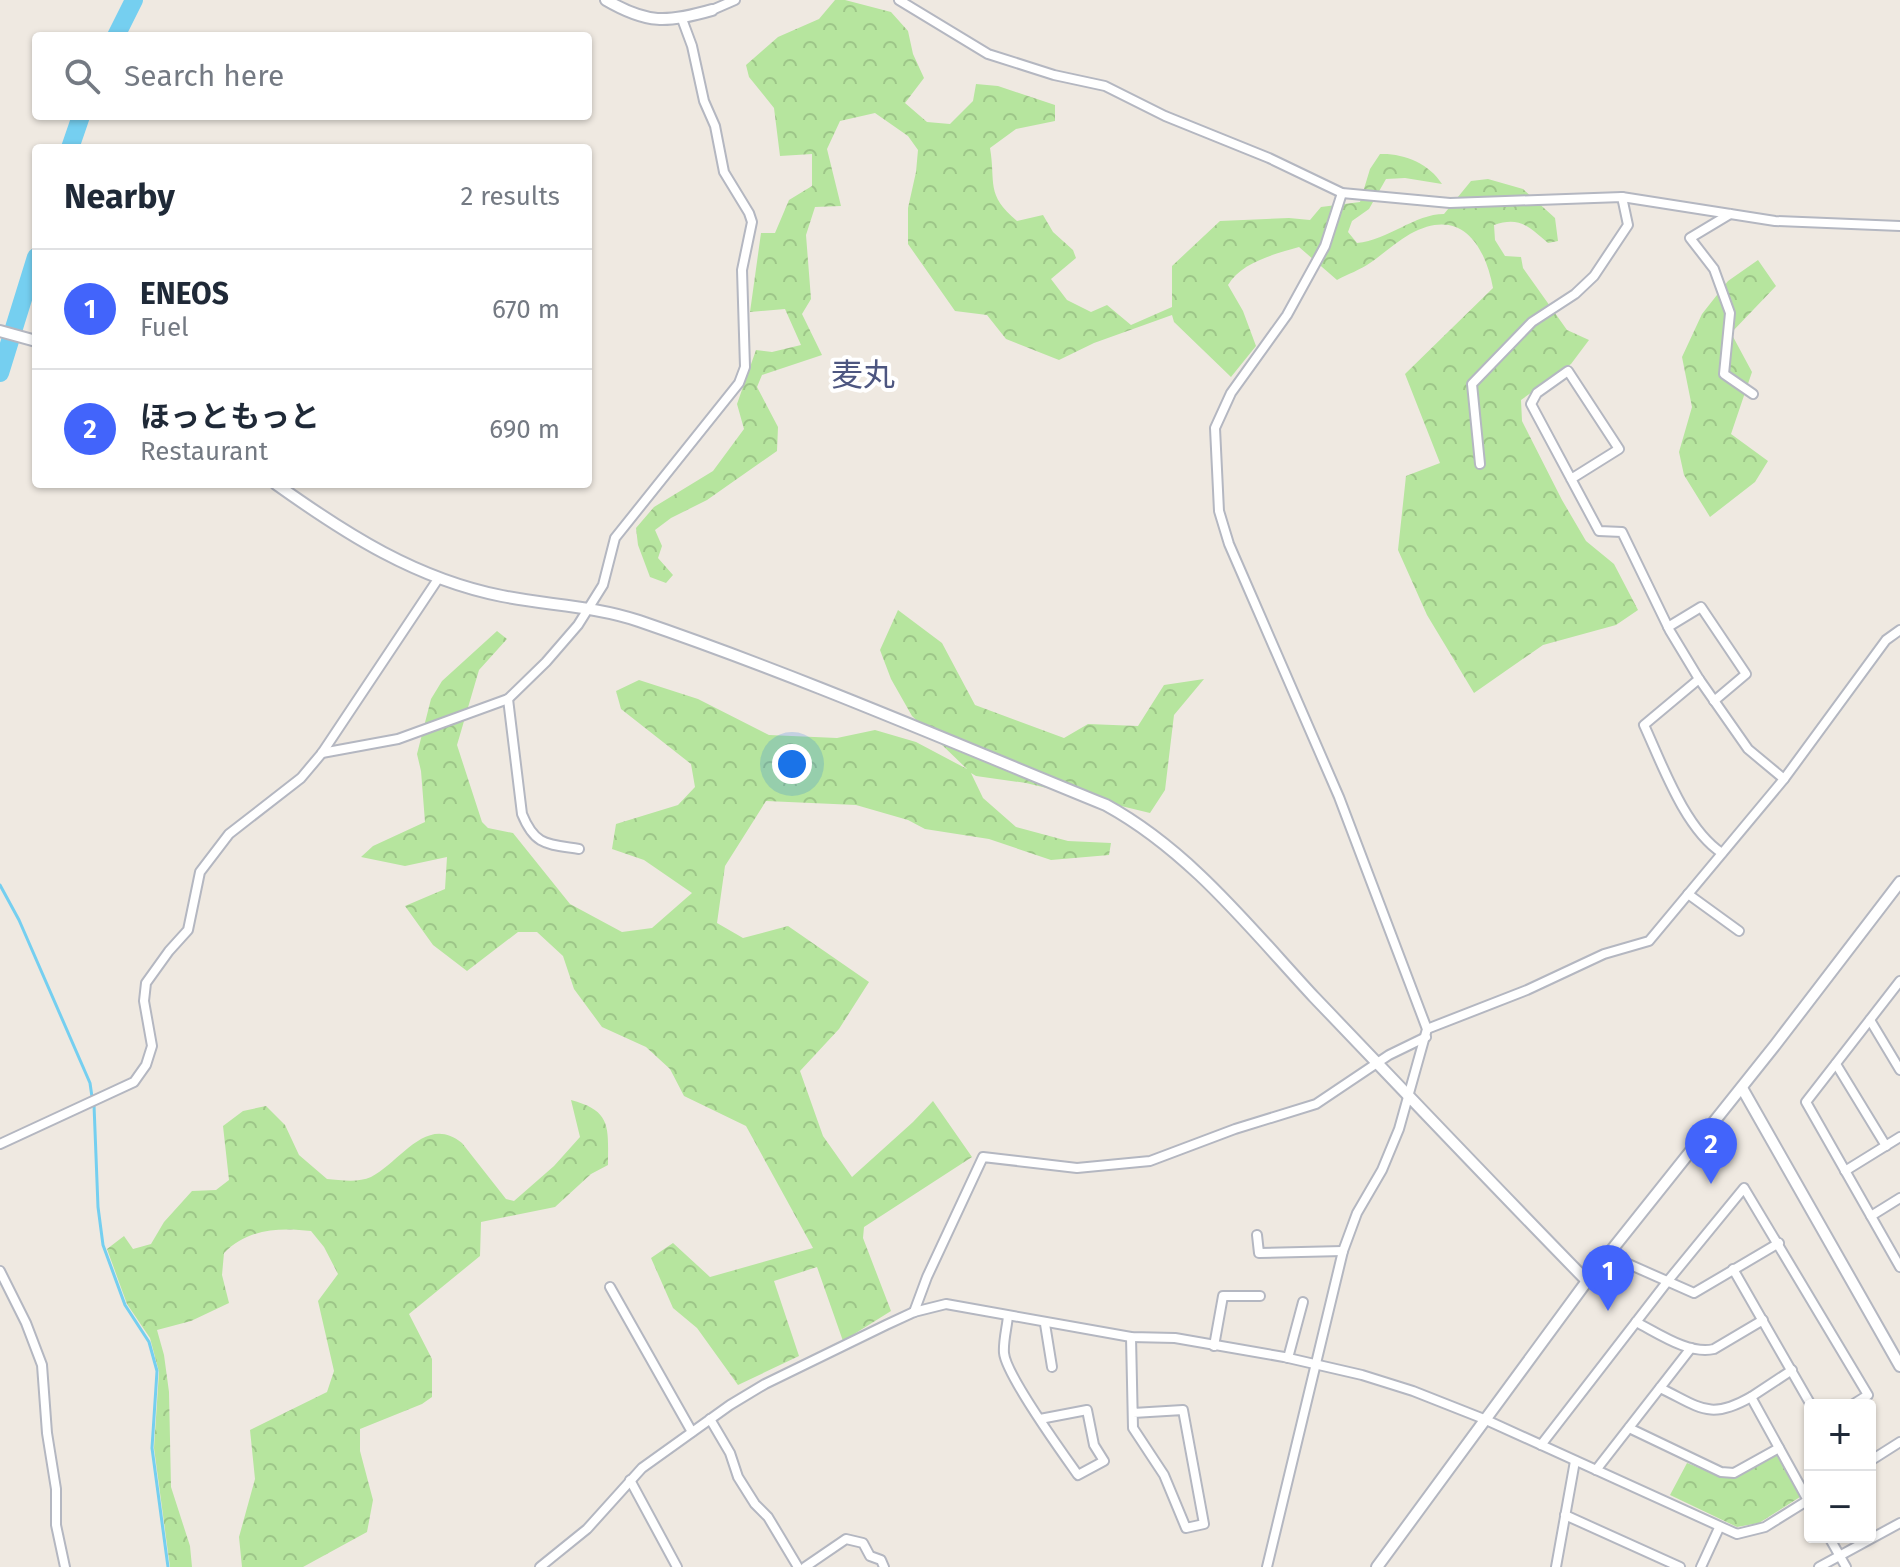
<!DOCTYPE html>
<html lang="en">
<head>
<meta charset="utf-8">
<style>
	body { margin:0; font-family:"Fira Sans","Noto Sans JP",sans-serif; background:#f2f2f3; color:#1f2937 }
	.controls { position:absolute; right:24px; bottom:24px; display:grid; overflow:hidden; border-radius:8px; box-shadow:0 2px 6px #0004 }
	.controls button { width:72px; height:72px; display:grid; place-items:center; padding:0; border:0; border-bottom:2px solid #e0e1e3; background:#fff; color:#1f2937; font:40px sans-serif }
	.you { position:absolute; left:792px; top:764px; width:28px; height:28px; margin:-20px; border:6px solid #fff; border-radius:50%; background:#1a73e8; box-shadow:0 0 0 12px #1a73e833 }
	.badge { display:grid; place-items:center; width:52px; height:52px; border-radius:50%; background:#4264fb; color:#fff; font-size:26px; font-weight:700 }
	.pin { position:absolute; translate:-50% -66px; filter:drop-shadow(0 2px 4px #0008) }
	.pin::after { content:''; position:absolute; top:42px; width:28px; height:24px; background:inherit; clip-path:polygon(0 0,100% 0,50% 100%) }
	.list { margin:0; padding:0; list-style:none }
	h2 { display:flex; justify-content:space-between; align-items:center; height:104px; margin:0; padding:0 32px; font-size:34px }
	h2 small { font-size:26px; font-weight:400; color:#747a83 }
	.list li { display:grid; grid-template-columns:52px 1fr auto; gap:24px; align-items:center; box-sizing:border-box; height:120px; padding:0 32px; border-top:2px solid #e0e1e3 }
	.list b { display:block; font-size:30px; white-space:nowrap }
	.list p { margin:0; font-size:26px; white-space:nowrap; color:#747a83 }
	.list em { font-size:26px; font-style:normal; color:#747a83 }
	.icon { flex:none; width:44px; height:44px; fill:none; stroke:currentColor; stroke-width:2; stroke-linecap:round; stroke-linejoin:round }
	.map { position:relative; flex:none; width:1900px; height:1567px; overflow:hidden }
	.search { position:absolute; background:#fff; box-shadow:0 2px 6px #0004; left:32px; top:32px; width:560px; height:88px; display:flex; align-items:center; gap:20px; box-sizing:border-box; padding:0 28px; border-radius:8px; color:#747a83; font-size:30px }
	.panel { position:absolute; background:#fff; box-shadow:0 2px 6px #0004; left:32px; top:144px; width:560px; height:344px; border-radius:8px }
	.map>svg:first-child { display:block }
	.forest { fill:url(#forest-crowns) }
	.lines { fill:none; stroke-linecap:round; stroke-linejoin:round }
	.stream { stroke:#75cff0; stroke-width:3 }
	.river { stroke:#75cff0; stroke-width:18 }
	.minor-casing { stroke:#b4b7c1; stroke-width:12 }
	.tertiary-casing { stroke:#b4b7c1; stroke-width:14 }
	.minor { stroke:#fff; stroke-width:8 }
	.tertiary { stroke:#fff; stroke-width:10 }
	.labels { text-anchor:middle; stroke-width:8; stroke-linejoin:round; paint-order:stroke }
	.quarter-label { font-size:32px; fill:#4d5680; stroke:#fff }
</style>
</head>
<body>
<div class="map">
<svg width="1900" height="1567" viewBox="0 0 1900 1567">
	<defs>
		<pattern id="forest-crowns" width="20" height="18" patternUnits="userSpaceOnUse" patternTransform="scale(2)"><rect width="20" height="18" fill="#b6e59e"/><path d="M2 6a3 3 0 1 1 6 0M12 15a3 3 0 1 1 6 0" fill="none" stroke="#9dc588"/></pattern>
	</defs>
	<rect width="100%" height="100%" fill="#efe9e1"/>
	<!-- forest -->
	<g class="forest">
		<path d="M835 0H845L891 12 908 31 913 54 924 78 905 103 927 122 950 124 973 101 976 84 998 86 1055 105V121L1016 129 990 148C996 183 985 194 1017 221L1043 215 1053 232 1073 250 1076 258 1051 279 1067 300 1091 312 1107 305 1131 325 1172 307V266L1220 221 1289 218 1310 220 1321 207 1360 202 1370 169 1380 154C1403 153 1429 163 1442 184L1405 178 1386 179 1369 209 1352 221 1348 232 1357 243C1388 240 1415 214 1444 214L1471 181 1488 179 1523 189 1555 218 1558 241 1548 243C1529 227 1520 216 1494 225L1495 240 1505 256 1521 257 1523 268 1567 330 1589 340 1571 364 1521 400 1522 421 1562 500 1586 541 1614 564 1638 610 1616 625 1543 645 1474 693 1427 615 1398 550 1406 476 1440 463 1405 374 1493 288C1485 244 1460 206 1410 234 1396 242 1383 254 1370 263 1360 270 1348 274 1337 280L1299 247C1275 254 1241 262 1228 285L1243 311 1256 346 1231 377 1174 322 1172 315 1094 343 1059 360 1006 339 987 315 955 311 908 244V208L916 172 918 150 908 136 875 113 840 121 827 149 841 206 815 207 806 235 811 299 802 314 822 355 762 375 757 387 778 427 777 451 707 500 671 518 655 530 662 546 658 558 673 575 666 583 650 577 638 545 636 528 654 507 713 471 744 429 737 404 756 350 772 352 801 345 785 309 750 312 761 233H775L789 200 812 186V154L780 156 774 108 749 77 746 65 778 37 819 19Z"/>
		<polygon points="1758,260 1776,286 1731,333 1752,372 1731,434 1768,461 1755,482 1710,517 1684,475 1679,452 1692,407 1682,357 1702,314 1728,281"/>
		<polygon points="898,610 942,643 975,705 1064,738 1088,724 1138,726 1164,685 1204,679 1174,715 1165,790 1150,813 1026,783 976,776 971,773 983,798 1016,827 1068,841 1111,843 1109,855 1051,860 989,839 925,829 908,820 856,805 766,801 725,866 717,923 743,938 788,926 869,982 839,1029 800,1071 823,1136 852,1177 913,1122 933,1101 972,1157 864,1227 863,1238 891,1311 843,1341 817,1267 774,1281 799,1356 738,1385 697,1328 673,1308 651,1258 673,1243 710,1277 813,1248 746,1126 684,1096 670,1069 646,1047 602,1027 574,989 563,956 537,932 518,932 467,971 433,945 405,906 445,889 447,857 405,866 361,857 373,846 425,822 421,771 417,754 431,699 442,681 497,631 507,639 479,670 457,745 482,822 488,828 513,833 570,904 622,932 652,928 692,893 644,860 612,849 616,824 678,805 695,787 691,764 621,709 616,691 639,680 698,699 769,735 837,738 875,730 916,742 967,769 912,716 891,679 880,650"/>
		<path d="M571 1100C612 1111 608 1127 608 1165L591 1174 555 1207 481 1222 480 1256 409 1314 432 1359V1397L422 1404 360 1429V1451L373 1500 367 1532 303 1567H242L239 1537 255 1479 250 1430 327 1392 334 1371 318 1301 338 1274 324 1247 311 1231C279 1227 247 1229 224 1253L222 1275 229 1303 191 1321 157 1330 164 1355 169 1392 171 1487 190 1546 192 1567H170L154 1448 159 1372 150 1338 127 1304 107 1249 124 1236 133 1249 151 1244 164 1222 192 1191 216 1190 229 1180 223 1126 243 1111 266 1106 285 1125 299 1155 327 1179C340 1180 358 1183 371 1177 401 1162 426 1114 462 1143L506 1199 514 1201 554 1166 580 1137Z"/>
		<path d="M1776 1454 1800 1497 1759 1523 1737 1527 1670 1495 1687 1463C1737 1483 1731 1480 1776 1454Z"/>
	</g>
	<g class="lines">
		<!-- stream -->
		<g class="stream">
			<polyline points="0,885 19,920 90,1083 92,1097"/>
			<polyline points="94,1105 98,1207 103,1245 125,1305 149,1342 157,1371 152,1448 168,1567"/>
		</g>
		<!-- river -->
		<g class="river">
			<polyline points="116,36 134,0"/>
			<polyline points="70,148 81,116"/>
			<polyline points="0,373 36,257"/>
		</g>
		<defs>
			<g id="minor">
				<polyline points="899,0 988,54 1054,75 1105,86 1165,116 1269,158 1342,193 1450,203 1622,197 1775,221 1900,226"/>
				<polyline points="712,10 735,0"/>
				<polyline points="1730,214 1690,238 1714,269 1730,313 1724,374 1753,394"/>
				<polyline points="1480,464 1472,384 1532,322 1575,294 1594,276 1628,225 1622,197"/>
				<polyline points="1571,479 1619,449 1568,371 1537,393 1531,404 1599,531 1622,532 1670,631 1699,679 1748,749 1784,779"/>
				<polyline points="1668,627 1701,607 1746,674 1714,701"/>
				<path d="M1699 679 1644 725C1662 764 1685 829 1722 853"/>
				<path d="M508 699 522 814C535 846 547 844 579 849"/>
				<polyline points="322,753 398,739 508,699 546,662 578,625 603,585 615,538 739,383 745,367 742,270 752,222 749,213 724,172 715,126 704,101 692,46 682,19"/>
				<polyline points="1688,894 1739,931"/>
				<polyline points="1900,981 1806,1102 1900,1267"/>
				<polyline points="1870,1020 1900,1070"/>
				<polyline points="1427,1029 1527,990 1604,954 1649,941 1784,779 1886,640 1900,630"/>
				<polyline points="1836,1064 1886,1146"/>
				<polyline points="0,1144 134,1082 146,1065 152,1046 144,1001 146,983 169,951 188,930 200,872 229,834 301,778 322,753 438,579"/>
				<polyline points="1845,1171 1900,1137"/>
				<polyline points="1871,1216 1900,1198"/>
				<polyline points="1257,1235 1259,1253 1343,1251"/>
				<polyline points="1608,1255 1694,1293 1779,1243"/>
				<polyline points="1733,1269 1811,1405"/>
				<polyline points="0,1271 26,1323 42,1365 47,1433 56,1489 56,1525 65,1567"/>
				<polyline points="610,1287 692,1432"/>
				<polyline points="914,1312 927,1277 983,1157 1077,1168 1150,1161 1235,1129 1316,1104 1389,1055 1426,1037"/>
				<path d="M1008 1316C1007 1327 1003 1342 1004 1353 1006 1375 1063 1454 1078 1475L1104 1461 1094 1445 1087 1410 1040 1419"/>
				<path d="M1636 1322C1658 1333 1689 1355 1714 1349L1763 1320"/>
				<polyline points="1045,1324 1052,1367"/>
				<polyline points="1131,1337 1133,1428 1164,1475 1186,1528 1204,1524 1183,1410 1133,1413"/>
				<polyline points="1214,1346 1223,1296 1260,1296"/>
				<polyline points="1288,1358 1303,1302"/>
				<polyline points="1792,1370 1751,1397 1810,1504"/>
				<path d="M1660 1388C1700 1407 1709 1421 1751 1397"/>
				<polyline points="710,1419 730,1453 738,1477 755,1504 768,1517 798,1567"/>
				<polyline points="1629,1428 1721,1472 1734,1473 1779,1448"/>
				<polyline points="1541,1445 1667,1282 1744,1188 1868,1395 1852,1405"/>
				<polyline points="1870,1461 1900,1442"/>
				<polyline points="1596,1470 1691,1348"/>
				<polyline points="630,1480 677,1567"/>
				<polyline points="1565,1515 1680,1567"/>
				<polyline points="1829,1537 1846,1567"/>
				<polyline points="540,1567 587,1529 642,1468 730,1405 765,1384 886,1325 914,1312 946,1304 1131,1337 1175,1338 1284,1357 1362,1375 1413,1391 1484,1419 1737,1534 1765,1527 1810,1499"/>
				<polyline points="805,1567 846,1539 863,1543 870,1556 881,1560 884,1567"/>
				<polyline points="1267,1567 1343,1251 1357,1213 1382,1170 1399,1129 1427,1029 1339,797 1229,544 1219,511 1215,428 1231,393 1287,315 1325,246 1342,193"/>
				<polyline points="1556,1567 1575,1461"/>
				<polyline points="1701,1567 1719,1528"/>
				<polyline points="1819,1567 1900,1523"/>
			</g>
			<g id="tertiary">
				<path d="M606 0C647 24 667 23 712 10"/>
				<polyline points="0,331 36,341"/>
				<path d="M276 484C346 534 416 579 502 596 546 605 595 606 639 621 797 675 951 742 1106 805 1190 851 1250 928 1314 997 1405 1092 1495 1187 1587 1281"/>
				<polyline points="1742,1088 1900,1366"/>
				<polyline points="1377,1567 1587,1281 1776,1044 1900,882"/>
			</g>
		</defs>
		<!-- minor casing -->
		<use href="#minor" class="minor-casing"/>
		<!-- tertiary casing -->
		<use href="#tertiary" class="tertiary-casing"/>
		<!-- minor -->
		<use href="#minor" class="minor"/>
		<!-- tertiary -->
		<use href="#tertiary" class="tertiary"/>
	</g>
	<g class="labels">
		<!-- quarter labels -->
		<g class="quarter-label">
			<text x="863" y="386">麦丸</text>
		</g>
	</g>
</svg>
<div class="controls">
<button>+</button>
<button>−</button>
</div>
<div class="you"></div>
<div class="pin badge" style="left:1608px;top:1311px">1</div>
<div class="pin badge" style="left:1711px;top:1184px">2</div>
<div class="search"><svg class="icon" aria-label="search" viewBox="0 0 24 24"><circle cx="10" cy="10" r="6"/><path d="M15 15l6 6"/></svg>Search here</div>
<section class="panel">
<h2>Nearby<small>2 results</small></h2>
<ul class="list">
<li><span class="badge">1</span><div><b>ENEOS</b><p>Fuel</p></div><em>670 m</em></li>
<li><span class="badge">2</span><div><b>ほっともっと</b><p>Restaurant</p></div><em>690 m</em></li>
</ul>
</section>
</div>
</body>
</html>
